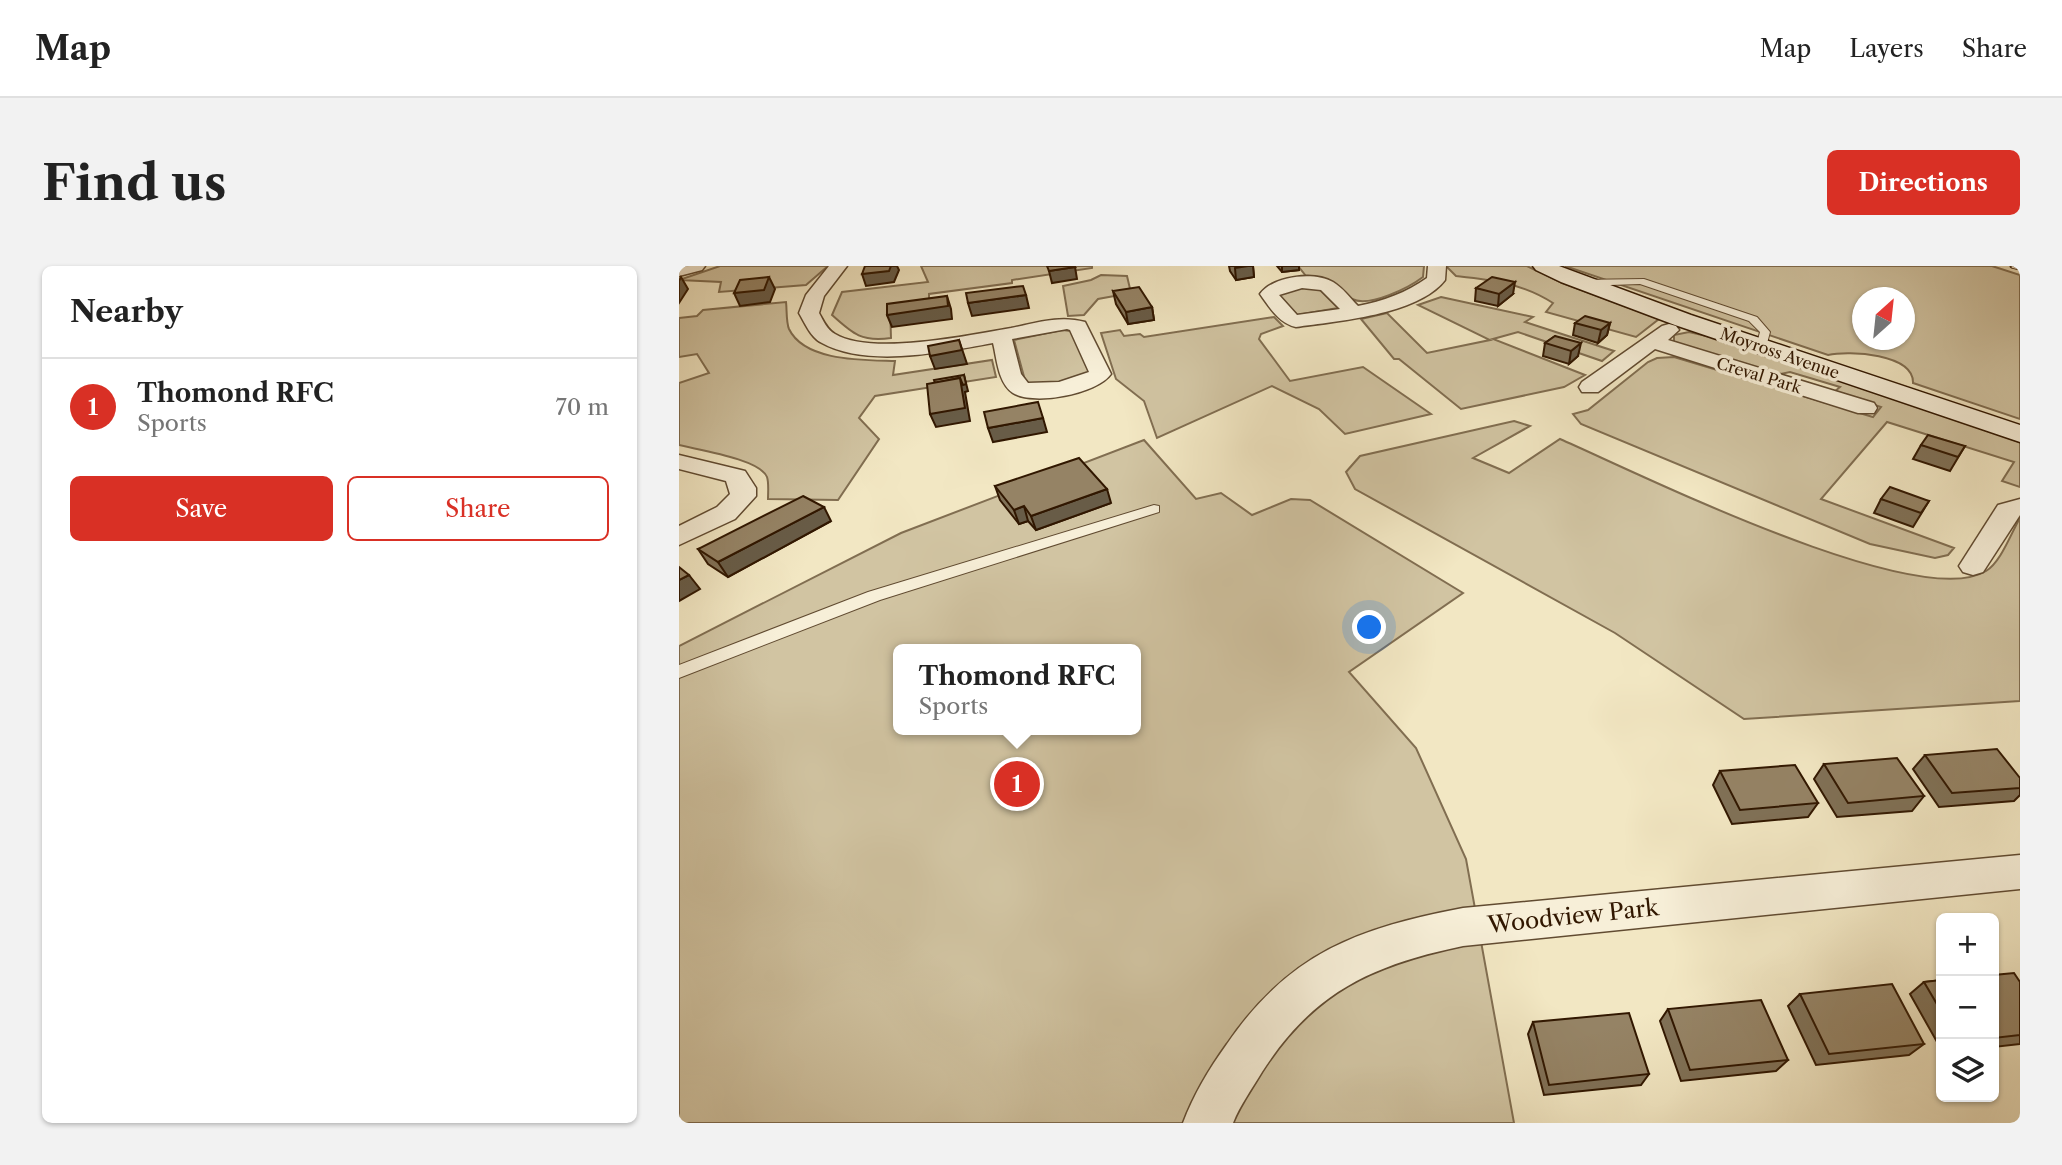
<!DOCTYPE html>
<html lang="en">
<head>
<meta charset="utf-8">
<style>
	body { margin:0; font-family:"Libre Caslon Text",serif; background:#f2f2f2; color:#222 }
	.controls { position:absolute; right:21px; bottom:21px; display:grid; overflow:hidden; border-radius:10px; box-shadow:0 2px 5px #0004 }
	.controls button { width:63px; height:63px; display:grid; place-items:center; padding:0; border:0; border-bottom:2px solid #e0e0e0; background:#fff; color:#222; font:35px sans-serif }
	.compass { position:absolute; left:1173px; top:21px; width:63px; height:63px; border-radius:50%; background:#fff; box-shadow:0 2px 5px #0004; rotate:27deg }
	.you { position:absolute; left:691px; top:362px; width:24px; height:24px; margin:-18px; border:5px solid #fff; border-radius:50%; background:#1a73e8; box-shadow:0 0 0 10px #1a73e833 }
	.badge { display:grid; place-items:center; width:46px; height:46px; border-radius:50%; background:#d93025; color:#fff; font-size:23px; font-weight:700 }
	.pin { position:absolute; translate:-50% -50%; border:4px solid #fff; box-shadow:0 2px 7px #0006 }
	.popup { position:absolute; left:214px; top:378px; width:248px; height:91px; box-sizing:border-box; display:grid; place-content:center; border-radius:10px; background:#fff; filter:drop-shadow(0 2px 5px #0005); font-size:23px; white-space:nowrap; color:#767676 }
	.popup b { font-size:26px; color:#222 }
	.popup::after { content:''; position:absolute; left:50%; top:100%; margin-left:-14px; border:14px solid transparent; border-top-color:#fff }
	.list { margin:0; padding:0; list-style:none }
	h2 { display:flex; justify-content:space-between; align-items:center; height:91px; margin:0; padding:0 28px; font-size:30px }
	h2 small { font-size:23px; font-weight:400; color:#767676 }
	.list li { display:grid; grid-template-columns:46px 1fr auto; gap:21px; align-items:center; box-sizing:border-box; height:98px; padding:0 28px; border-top:2px solid #e0e0e0 }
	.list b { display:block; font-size:26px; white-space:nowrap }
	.list p { margin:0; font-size:23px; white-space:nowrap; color:#767676 }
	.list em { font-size:23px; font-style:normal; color:#767676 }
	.actions { display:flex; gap:14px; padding:21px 28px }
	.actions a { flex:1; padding:16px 0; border:2px solid #d93025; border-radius:10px; text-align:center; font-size:24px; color:#d93025 }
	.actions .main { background:#d93025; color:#fff }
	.icon { flex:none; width:38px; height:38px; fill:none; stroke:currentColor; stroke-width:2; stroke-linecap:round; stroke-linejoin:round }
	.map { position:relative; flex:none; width:1341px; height:857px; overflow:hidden; border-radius:10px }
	header { display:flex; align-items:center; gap:42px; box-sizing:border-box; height:98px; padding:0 35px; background:#fff; border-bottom:2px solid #e0e0e0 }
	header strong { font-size:33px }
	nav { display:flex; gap:38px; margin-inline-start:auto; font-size:24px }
	.intro { display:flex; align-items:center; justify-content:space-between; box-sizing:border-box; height:168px; padding:0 42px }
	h1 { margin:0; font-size:49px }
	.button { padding:18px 32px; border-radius:10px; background:#d93025; color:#fff; font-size:24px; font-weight:700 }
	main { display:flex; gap:42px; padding:0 42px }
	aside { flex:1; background:#fff; border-radius:10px; box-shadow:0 2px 5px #0004 }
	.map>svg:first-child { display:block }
	.green { fill:#d1c4a2; stroke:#816e51; stroke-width:2; fill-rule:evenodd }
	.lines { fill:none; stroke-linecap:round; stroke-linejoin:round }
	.lane-casing { stroke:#614b31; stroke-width:2 }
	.street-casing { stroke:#614b31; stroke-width:3 }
	.secondary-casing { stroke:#311700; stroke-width:3 }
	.lane { fill:#f7efd8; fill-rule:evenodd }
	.street { fill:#f7efd8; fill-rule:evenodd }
	.secondary { fill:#f7efd8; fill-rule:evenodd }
	.rail-casing { stroke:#311700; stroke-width:5 }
	.rail { stroke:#f7efd8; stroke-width:3.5; stroke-dasharray:10; stroke-linecap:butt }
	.wall { fill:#807157; stroke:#311700; stroke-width:2 }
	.shaded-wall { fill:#685c47; stroke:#311700; stroke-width:2 }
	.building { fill:#958365; stroke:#311700; stroke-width:2 }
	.labels { text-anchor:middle; stroke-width:7; stroke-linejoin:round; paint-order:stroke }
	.far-street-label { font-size:16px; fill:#311700; stroke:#f7efd8 }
	.near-street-label { font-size:23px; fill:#311700; stroke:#f7efd8 }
</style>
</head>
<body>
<header>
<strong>Map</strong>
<nav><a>Map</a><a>Layers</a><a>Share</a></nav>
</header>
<div class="intro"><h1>Find us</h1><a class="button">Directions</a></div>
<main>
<aside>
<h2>Nearby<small></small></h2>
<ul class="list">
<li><span class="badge">1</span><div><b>Thomond RFC</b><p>Sports</p></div><em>70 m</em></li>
</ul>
<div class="actions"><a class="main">Save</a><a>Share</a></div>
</aside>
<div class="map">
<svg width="1341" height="857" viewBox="0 0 1341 857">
	<rect width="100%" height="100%" fill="#f2e7c3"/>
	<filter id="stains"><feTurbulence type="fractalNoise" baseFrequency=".00286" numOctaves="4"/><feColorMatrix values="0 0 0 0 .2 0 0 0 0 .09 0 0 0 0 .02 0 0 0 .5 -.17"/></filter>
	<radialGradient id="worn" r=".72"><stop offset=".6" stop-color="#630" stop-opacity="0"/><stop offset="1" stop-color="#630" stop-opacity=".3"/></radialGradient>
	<!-- green -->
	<g class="green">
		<polygon points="41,0 149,0 127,19 40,26 42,16 0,14"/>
		<path d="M242 0H413V2L333 14V17L250 28V34L211 39 212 72C182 76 174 68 153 49L163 26 249 16Z"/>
		<path d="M619 0H745L744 11C731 21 690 42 673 33 651 22 656 10 627 10Z"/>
		<path d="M767 0H848L881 16 980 53 957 71 867 46 874 37C843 17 813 14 777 10Z"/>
		<path d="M886 0H1313L1341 9V153L1234 117C1235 88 1170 84 1149 89ZM1184 32H1226V74H1184Z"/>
		<polygon points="422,9 448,10 452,27 419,33 405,49 389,50 384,20 412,14"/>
		<polygon points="633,20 640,23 659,42 618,49 599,28 605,24"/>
		<polygon points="762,31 854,51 846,56 935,85 923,95 839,66 814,73 906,109 885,121 782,143 720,93 715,93 682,53 708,47 748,87 811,74 739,39"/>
		<path d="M107 36C108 44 107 56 110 63 126 96 186 94 216 95L214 109 313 94 317 111 196 130 180 152 200 173 159 234 89 233C89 226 90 217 88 211 81 193 19 184 0 179V117L30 107 18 88 0 91V52L18 50 24 44Z"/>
		<polygon points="595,51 604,60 582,68 580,73 611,115 684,101 752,148 666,168 640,143 593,120 478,172 465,135 437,113 422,67 441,64 445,70 461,68 465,71"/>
		<polygon points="383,64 392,65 411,108 363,121 347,118 335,74"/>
		<polygon points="1010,66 1036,72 1341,176 1341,221 1323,215 1335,196 1208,156 1142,233 1275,282 1269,289 1256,292 1191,278 902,158 894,148 909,144 969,96 978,92 995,91 1194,151 1202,141 1155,126 1161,121 1111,106 1097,109 995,77 995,69"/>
		<path d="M835 155 851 160 794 192 830 207 881 173C957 206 1239 347 1307 305 1322 296 1332 267 1341 252V435L1065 453 936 367 676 223 667 206 681 190Z"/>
		<path d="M465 174 517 233 542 227 573 249 612 233 631 234 784 327 670 406 737 482 787 593 835 857H0V380L222 267ZM219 383H457V464H219Z"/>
	</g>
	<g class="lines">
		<defs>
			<g id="lane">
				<polygon points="965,13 1078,51 1091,66 1087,81 1082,84 1077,81 1081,66 1070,55 961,18 901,20 896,17 901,14"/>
				<polygon points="475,239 480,240 480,246 201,334 0,412 0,399 189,326"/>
			</g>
			<g id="street">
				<polygon points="0,0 26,0 23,4 0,10"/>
				<path d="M150 0H168L145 30 140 47C144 54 148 64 156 68 192 90 291 69 332 62 357 57 381 49 406 56L432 108C418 128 355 140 334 127 319 117 318 93 314 77 265 86 188 102 143 77 132 72 126 57 120 47L127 29ZM388 63 391 64 410 106 380 116 349 117 342 108 333 73Z"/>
				<path d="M749 0H767L766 14C739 49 658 55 617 61 600 57 591 42 581 28 594 10 635 5 654 16 664 22 671 32 679 40 704 35 727 27 748 12ZM623 22 642 24 661 43 618 49 600 29Z"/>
				<polygon points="990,58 997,60 1000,64 989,74 1195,137 1198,142 1195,147 1179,147 976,83 919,126 903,126 900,121 903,116 983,60"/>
				<polygon points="0,189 66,205 77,222 77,230 56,253 0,279 0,260 38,241 51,228 47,215 0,203"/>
				<polygon points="1341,233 1341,249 1304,306 1294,309 1284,306 1280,300 1319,239"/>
				<path d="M1341 589V623L784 680C693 699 634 726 583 806 573 823 561 839 554 857H504C515 828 530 803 548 778 610 687 679 662 784 642Z"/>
			</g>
			<polygon id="secondary" points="854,0 880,0 1012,49 1341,159 1341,176 996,59 882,16 857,4"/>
		</defs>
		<!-- lane casing -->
		<use href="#lane" class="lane-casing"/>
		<!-- street casing -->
		<use href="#street" class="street-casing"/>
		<!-- secondary casing -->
		<use href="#secondary" class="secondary-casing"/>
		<!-- lane -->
		<use href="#lane" class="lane"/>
		<!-- street -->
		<use href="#street" class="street"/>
		<!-- secondary -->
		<use href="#secondary" class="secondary"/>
		<defs>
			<polyline id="rail" points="1333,0 1341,2"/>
		</defs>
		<!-- rail casing -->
		<use href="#rail" class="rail-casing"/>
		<!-- rail -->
		<use href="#rail" class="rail"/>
	</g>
	<!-- wall -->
	<g class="wall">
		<polygon points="550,0 574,0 575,11 557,14 551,5"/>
		<polygon points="598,0 620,0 620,4 603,6"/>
		<polygon points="797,22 834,28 819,40 796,35"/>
		<polygon points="434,25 473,41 475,54 449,58 437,38"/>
		<polygon points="896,57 931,57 928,69 919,77 894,69"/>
		<polygon points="876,70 899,90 890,98 864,90 866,77"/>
		<polygon points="1242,179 1286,180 1271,205 1234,193"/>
		<polygon points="316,220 432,237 357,264 349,255 340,258 321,234"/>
		<polygon points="1202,233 1250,235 1234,261 1195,247"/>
		<polygon points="152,255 49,311 29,298 19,283"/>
		<polygon points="1246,489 1341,512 1341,529 1335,535 1260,541 1234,503"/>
		<polygon points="1145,498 1245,530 1233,545 1158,551 1135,513"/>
		<polygon points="1041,505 1139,537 1129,551 1053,558 1034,519"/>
		<polygon points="1315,709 1341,716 1341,778 1315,781"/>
		<polygon points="1262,714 1262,783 1231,728 1245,716"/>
		<polygon points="1121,728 1245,778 1230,789 1137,799 1109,740"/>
		<polygon points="989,743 1109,794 1097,805 1002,815 981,755"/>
		<polygon points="854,756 970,808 962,819 865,829 849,768"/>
	</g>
	<!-- shaded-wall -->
	<g class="shaded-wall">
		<polygon points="212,0 218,0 220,4 215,16 187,20 183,8"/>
		<polygon points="569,0 574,0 575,11 557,14 556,2"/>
		<polygon points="603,0 620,0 620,4 603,6"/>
		<polygon points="396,1 398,13 373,17 370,5"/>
		<polygon points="2,11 9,23 0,37 0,15"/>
		<polygon points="90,11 96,23 91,36 61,40 55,27"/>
		<polygon points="836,16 834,28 819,40 820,28"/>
		<polygon points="347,29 350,42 293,50 289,37"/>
		<polygon points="268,30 272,43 273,53 213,61 208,49"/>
		<polygon points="473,41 475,54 449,58 447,46"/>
		<polygon points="931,57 928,69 919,77 922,64"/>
		<polygon points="280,74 288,98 256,103 251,90"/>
		<polygon points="902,77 899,90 890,98 892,85"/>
		<polygon points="285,109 289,125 286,126 291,155 257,161 251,148"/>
		<polygon points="364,152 368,166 314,176 309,162"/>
		<polygon points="428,223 432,237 357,264 352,250"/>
		<polygon points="345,240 349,255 340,258 335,244"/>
		<polygon points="145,241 152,255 49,311 39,296"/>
		<polygon points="10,309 21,323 0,335 0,314"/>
	</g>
	<!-- building -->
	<g class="building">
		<polygon points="186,0 212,0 210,5 183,8"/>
		<polygon points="368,0 395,0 396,1 370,5"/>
		<polygon points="90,11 85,24 55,27 61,14"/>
		<polygon points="813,11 836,16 820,28 797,22"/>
		<polygon points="344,20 347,29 289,37 287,27"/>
		<polygon points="460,21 473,41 447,46 434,25"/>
		<polygon points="268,30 269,40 208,49 208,38"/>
		<polygon points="906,50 931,57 922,64 896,57"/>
		<polygon points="876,70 902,77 892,85 866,77"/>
		<polygon points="280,74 283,84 251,90 249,80"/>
		<polygon points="285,109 287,118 284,119 281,112 256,117 255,114"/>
		<polygon points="281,112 286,142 251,148 248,118"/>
		<polygon points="359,136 364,152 309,162 305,146"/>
		<polygon points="1249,169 1286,180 1279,191 1242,179"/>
		<polygon points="400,192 428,223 352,250 345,240 335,244 316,220"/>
		<polygon points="1211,221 1250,235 1242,247 1202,233"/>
		<polygon points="124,230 145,241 39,296 19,283"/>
		<polygon points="0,301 10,309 0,314"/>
		<polygon points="1318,483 1341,512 1341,522 1273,527 1246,489"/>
		<polygon points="1218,492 1245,530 1169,537 1145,498"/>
		<polygon points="1116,499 1139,537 1061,544 1041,505"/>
		<polygon points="1335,707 1341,716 1341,769 1315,772 1315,709"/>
		<polygon points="1262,714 1262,745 1245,716"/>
		<polygon points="1213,718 1245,778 1150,788 1121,728"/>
		<polygon points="1082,734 1109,794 1011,804 989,743"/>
		<polygon points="950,747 970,808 870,819 854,756"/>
	</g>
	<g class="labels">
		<!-- far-street labels -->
		<g class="far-street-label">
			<text transform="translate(1101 87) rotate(19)" y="6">Moyross Avenue</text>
			<text transform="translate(1080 109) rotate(17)" y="6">Creval Park</text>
		</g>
		<!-- near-street labels -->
		<g class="near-street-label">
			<text transform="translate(894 650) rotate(-6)" y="8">Woodview Park</text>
		</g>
	</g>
	<rect width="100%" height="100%" filter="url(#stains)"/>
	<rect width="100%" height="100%" fill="url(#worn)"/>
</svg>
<div class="controls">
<button>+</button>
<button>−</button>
<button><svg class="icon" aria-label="layers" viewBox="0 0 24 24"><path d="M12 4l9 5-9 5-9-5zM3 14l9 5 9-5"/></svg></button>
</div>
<svg class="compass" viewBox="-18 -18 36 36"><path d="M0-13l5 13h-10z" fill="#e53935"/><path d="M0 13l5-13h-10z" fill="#767676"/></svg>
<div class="you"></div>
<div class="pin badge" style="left:338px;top:518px">1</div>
<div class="popup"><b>Thomond RFC</b>Sports</div>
</div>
</main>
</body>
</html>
